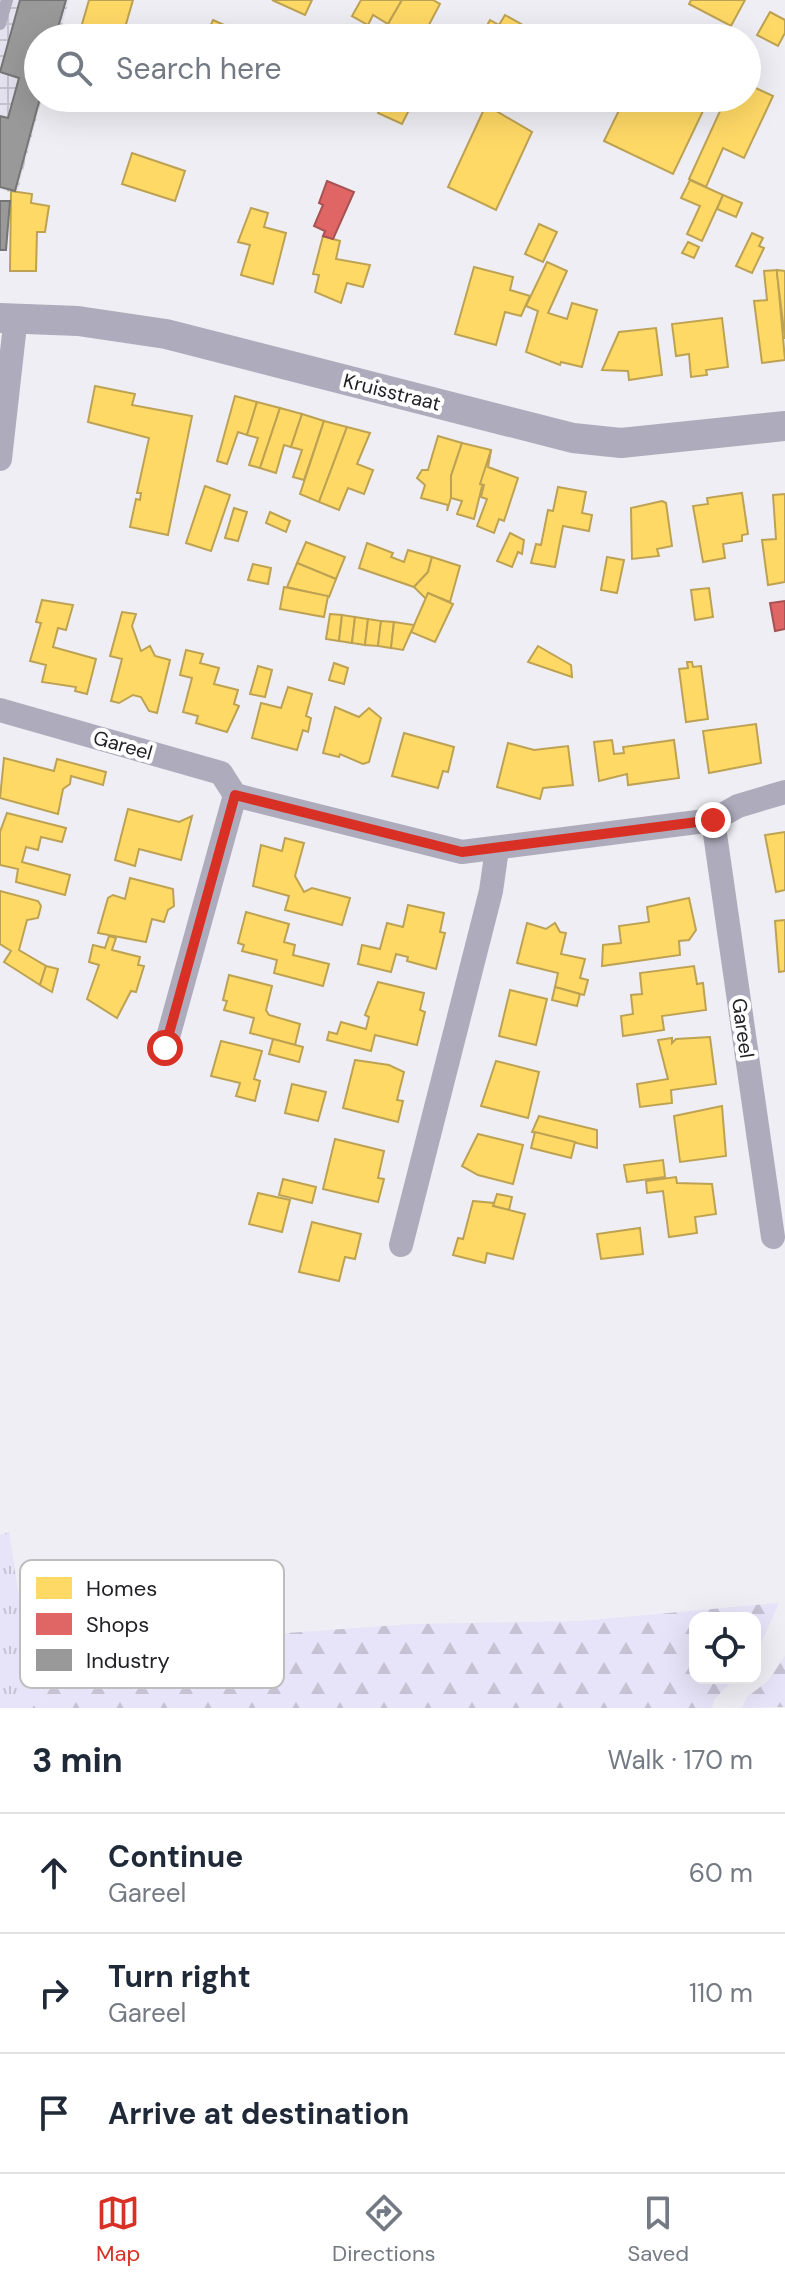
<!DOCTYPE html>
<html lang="en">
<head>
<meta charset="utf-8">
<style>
	body { margin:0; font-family:"DM Sans",sans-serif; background:#f2f2f3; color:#1f2937 }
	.controls { position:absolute; right:24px; bottom:24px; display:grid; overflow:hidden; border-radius:16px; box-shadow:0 8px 32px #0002 }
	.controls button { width:72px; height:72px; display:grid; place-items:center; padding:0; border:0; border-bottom:2px solid #e0e1e3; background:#fff; color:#1f2937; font:40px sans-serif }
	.stop { position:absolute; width:24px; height:24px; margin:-18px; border:6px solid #d93025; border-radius:50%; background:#fff }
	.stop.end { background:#d93025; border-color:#fff; box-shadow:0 2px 8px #0008 }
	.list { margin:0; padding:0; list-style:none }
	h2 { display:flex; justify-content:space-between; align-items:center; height:104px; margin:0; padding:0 32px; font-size:34px }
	h2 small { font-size:26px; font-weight:400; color:#747a83 }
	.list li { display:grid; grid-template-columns:52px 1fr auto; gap:24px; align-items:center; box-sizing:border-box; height:120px; padding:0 32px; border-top:2px solid #e0e1e3 }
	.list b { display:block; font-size:30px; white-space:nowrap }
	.list p { margin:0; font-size:26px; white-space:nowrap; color:#747a83 }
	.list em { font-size:26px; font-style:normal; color:#747a83 }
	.icon { flex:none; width:44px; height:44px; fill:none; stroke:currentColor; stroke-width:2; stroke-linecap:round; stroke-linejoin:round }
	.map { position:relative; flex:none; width:785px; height:1708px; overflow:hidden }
	.search { position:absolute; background:#fff; box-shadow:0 8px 32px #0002; left:24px; right:24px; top:24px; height:88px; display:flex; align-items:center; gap:20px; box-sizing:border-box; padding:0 28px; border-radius:44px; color:#747a83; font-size:30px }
	.sheet { height:464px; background:#fff }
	nav { display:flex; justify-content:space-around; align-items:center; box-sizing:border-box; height:112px; border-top:2px solid #e0e1e3; background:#fff; font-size:22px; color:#747a83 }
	nav a { display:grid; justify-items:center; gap:4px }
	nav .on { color:#d93025 }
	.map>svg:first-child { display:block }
	.industrial { fill:url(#industrial-grid) }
	.grass { fill:url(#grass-tufts) }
	.forest { fill:url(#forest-firs) }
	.homes { fill:#ffd966; stroke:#bda253; stroke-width:2 }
	.shops { fill:#e06666; stroke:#a75253; stroke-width:2 }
	.industry { fill:#999; stroke:#757576; stroke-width:2 }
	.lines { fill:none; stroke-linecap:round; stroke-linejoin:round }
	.service { stroke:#aeacbc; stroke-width:12 }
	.minor { stroke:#aeacbc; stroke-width:24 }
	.tertiary { stroke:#aeacbc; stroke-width:30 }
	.route { stroke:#d93025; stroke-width:10 }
	.labels { text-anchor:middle; stroke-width:8; stroke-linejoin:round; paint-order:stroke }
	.street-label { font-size:20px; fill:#222226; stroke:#fff }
	.key { fill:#fff; stroke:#bdbdbe; stroke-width:2 }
	.key-label { font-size:22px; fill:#222226 }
</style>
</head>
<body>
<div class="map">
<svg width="785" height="1708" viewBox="0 0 785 1708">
	<defs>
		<pattern id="industrial-grid" width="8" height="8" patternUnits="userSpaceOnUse" patternTransform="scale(2)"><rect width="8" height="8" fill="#e4e2ef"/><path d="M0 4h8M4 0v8" fill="none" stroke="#c3c2cd"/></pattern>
		<pattern id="grass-tufts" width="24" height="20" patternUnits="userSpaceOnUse" patternTransform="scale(2)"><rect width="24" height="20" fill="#e7e3f8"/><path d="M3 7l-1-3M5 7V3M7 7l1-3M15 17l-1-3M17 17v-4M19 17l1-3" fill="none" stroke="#c6c2d4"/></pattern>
		<pattern id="forest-firs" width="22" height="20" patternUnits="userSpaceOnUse" patternTransform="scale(2)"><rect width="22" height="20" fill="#e7e3f8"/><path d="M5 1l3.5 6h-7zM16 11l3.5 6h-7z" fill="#c6c2d4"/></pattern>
	</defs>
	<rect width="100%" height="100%" fill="#efeef4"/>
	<!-- industrial -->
	<polygon class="industrial" points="0,0 69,0 59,38 38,38 38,98 42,98 18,190 9,192 0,189"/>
	<!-- grass -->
	<polygon class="grass" points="9,1532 27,1649 37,1665 45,1708 0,1708 0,1535"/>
	<!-- forest -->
	<g class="forest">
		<polygon points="779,1603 755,1657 755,1618 695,1618 695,1678 735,1678 714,1700 712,1708 45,1708 37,1665 273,1634 413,1624 581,1621"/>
		<polygon points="785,1656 785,1707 742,1708 747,1697 768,1681"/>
	</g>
	<!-- homes -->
	<g class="homes">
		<polygon points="89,0 133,0 122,38 78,38"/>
		<polygon points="272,0 312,0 305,15"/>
		<polygon points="361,0 402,0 388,24 373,15 368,25 352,16"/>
		<polygon points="402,0 433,0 440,4 422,38 401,38 404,32 388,24"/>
		<polygon points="691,0 745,0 731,26 689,4"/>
		<polygon points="770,12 785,20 785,33 778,46 757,35"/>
		<polygon points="505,15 523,25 518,33 527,38 480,38 490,20 499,25"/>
		<polygon points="213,20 253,38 205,38"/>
		<polygon points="747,84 773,96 744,158 723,148 706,187 689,179 726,98 747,98"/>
		<polygon points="199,98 229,98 224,109"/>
		<polygon points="386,98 415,98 402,124 378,113"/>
		<polygon points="625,98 675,98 703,111 673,174 604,141"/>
		<polygon points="486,105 532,132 496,210 448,187"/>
		<polygon points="132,153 185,171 175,201 122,184"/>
		<polygon points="690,180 723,195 702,241 687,234 700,206 681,198"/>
		<polygon points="11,191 32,194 31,203 49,206 45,232 37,232 36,271 10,271"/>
		<polygon points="723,195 742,203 736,217 717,209"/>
		<polygon points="251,208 268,213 264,227 286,233 273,284 241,275 250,245 238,242"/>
		<polygon points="539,224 557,232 543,262 525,254"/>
		<polygon points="752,233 763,238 759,246 764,248 752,273 736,266"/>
		<polygon points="323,236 340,241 336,259 370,265 363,287 347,283 341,303 315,292 319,275 313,274"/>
		<polygon points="688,242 699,247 694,258 682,253"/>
		<polygon points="547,262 567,271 548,313 567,319 572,303 597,310 582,367 561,362 560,365 526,352 538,311 526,306"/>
		<polygon points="474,267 513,277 510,290 530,296 521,316 505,312 496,345 455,334"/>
		<polygon points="777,270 785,360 762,363 754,301 767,300 764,271"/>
		<polygon points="777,270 785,271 785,339 777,274"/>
		<polygon points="722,318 728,367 706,370 707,375 691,377 689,354 676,356 672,324"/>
		<polygon points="656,328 662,375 629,380 628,371 602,370 619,332"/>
		<polygon points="95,386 135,394 132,405 192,416 168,535 130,527 136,499 140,500 141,493 137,493 149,438 88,422"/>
		<polygon points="235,396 257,402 247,435 238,432 227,464 217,461"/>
		<polygon points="257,402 280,408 260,468 249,465 258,438 247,435"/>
		<polygon points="280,408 302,414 291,447 284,445 276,473 260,468"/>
		<polygon points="302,414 324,421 304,480 293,477 302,450 291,447"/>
		<polygon points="324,421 347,427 319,502 300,494"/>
		<polygon points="347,427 370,433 357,464 373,470 364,494 348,488 339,510 319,502"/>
		<polygon points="438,436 462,443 451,476 452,494 447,511 448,505 421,498 425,485 417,478 422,470 428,470"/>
		<polygon points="462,443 491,450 474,519 457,514 462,501 451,498 451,476"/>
		<polygon points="491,450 488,467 518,478 504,521 499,519 494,533 477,526 487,499 481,497 484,485 480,484"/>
		<polygon points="205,486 230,495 211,551 186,543"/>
		<polygon points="558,487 586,492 582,513 592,515 589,531 563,526 555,567 531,563 536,544 541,545 548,510 553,511"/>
		<polygon points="742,493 748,534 742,535 742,541 723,544 725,558 703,562 693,506 708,504 707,498"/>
		<polygon points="785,494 785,582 768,585 762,540 776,539 773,495"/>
		<polygon points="662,501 666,503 672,546 657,549 659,556 632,559 631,508"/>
		<polygon points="234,508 247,512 238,541 225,538"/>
		<polygon points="270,512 290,521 286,532 266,523"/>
		<polygon points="510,533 524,540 522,554 518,552 512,567 497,561"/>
		<polygon points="306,542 345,557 336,579 297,563"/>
		<polygon points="367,543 393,553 391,557 404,562 408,550 432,557 428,572 414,587 359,568"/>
		<polygon points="432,557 460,566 450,602 428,593 426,599 414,587 428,572"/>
		<polygon points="607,557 624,560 617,593 601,590"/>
		<polygon points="297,563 336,579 329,597 287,587"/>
		<polygon points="253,564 271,568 268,584 248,580"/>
		<polygon points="284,587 328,596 324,617 280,609"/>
		<polygon points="709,588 713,617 695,620 691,590"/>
		<polygon points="428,593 453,604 435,642 411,632"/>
		<polygon points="42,600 73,605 66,630 58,628 53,647 96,659 87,694 75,691 76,687 42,682 46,665 30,661 41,623 36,622"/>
		<polygon points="122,612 136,614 132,626 141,651 150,646 155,656 170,660 157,713 149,711 141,697 133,695 119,703 111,701 122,659 110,656"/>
		<polygon points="330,614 342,615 339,641 326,639"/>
		<polygon points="342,615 355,617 352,643 339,641"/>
		<polygon points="355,617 368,619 365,645 352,643"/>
		<polygon points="368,619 381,621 378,646 365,645"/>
		<polygon points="381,621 394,622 391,648 378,646"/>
		<polygon points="394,622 414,625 403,650 391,648"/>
		<polygon points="538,646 571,665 572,677 528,662"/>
		<polygon points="186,650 203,654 200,663 219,668 214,684 238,690 234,704 239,706 227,732 196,723 198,716 183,712 192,678 180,675"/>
		<polygon points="687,662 692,662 693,667 701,666 708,719 686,722 679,669 688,668"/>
		<polygon points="334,663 348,668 344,684 329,680"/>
		<polygon points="258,666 272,670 265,697 250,694"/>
		<polygon points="288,687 312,694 306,716 311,718 308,732 303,730 297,750 252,738 261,703 281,708"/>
		<polygon points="335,707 359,717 369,708 381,718 369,762 363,764 340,754 339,757 323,753"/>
		<polygon points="756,724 761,763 709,773 703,731"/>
		<polygon points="404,733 454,747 448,772 443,771 438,788 392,776"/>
		<polygon points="612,740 614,754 624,753 623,747 674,740 679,778 628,785 627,774 599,781 594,742"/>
		<polygon points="508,743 534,750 568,746 573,785 543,788 540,799 497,787"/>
		<polygon points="4,758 54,771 57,759 106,772 103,785 71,776 70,784 63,789 58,814 0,798"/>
		<polygon points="128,809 179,822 192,816 181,860 139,849 135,866 115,860"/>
		<polygon points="7,813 66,828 62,842 41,837 38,850 26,847 22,862 70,875 65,895 16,882 18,869 0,865 0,832"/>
		<polygon points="785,832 785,890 776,892 765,835"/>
		<polygon points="285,838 304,843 295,876 304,892 312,888 350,898 342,925 285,910 289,896 253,886 261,845 282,851"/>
		<polygon points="130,878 173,889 174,906 168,910 164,922 152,919 146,942 98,933 108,898 113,895 125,899"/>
		<polygon points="0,891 38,901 41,906 38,918 27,920 19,950 46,966 40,985 4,962 11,951 0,944"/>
		<polygon points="689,898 696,930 689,940 679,941 680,955 602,966 603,945 621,943 619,926 649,922 647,907"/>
		<polygon points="408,905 444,913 440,932 445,933 436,969 407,961 408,957 396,954 391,972 358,964 362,945 380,949 387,923 403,927"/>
		<polygon points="246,912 289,924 284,942 295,945 293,955 329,964 323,986 274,973 277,960 242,951 244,945 238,943"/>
		<polygon points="785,920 785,971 779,972 775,921"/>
		<polygon points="527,923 546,929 555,923 560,932 566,933 561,954 585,959 580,978 588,980 584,995 555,987 558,973 517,963"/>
		<polygon points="109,936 116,938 112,950 140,957 138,965 144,966 136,992 131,991 117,1018 87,999 99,965 89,962 93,945 105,948"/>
		<polygon points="46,966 58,969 52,992 40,985"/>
		<polygon points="694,966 697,984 703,983 706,1010 662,1016 664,1030 623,1036 621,1016 633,1014 631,995 642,994 640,973"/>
		<polygon points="229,975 272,986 266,1010 269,1015 300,1024 295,1045 250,1033 254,1018 224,1010 227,1001 223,1000"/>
		<polygon points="378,982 424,993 420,1010 425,1012 417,1045 375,1035 371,1051 327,1040 329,1032 337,1034 341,1022 366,1029 369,1017 365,1015"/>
		<polygon points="555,987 580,994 577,1006 552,1000"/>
		<polygon points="510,990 547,999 536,1045 499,1036"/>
		<polygon points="710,1037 716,1084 671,1090 672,1103 640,1107 637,1084 668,1079 658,1040 672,1038 672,1043 676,1039"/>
		<polygon points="273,1039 303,1047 299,1062 269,1054"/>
		<polygon points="221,1041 262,1051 254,1079 260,1081 255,1101 236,1096 240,1083 211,1076"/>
		<polygon points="355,1060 389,1065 404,1072 397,1100 403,1101 398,1122 343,1108"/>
		<polygon points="496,1061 539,1072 528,1118 481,1106"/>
		<polygon points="292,1084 326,1092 318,1121 285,1113"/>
		<polygon points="722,1106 726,1156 680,1162 674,1116"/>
		<polygon points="539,1116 597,1130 597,1148 532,1132"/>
		<polygon points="535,1132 575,1142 571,1158 531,1148"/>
		<polygon points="478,1134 523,1145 513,1184 478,1175 462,1166"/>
		<polygon points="335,1139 384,1151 378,1178 384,1179 378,1202 323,1189"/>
		<polygon points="663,1160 665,1177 627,1182 624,1165"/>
		<polygon points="676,1177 677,1183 712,1184 716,1214 695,1217 697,1233 669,1237 663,1191 647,1193 646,1181"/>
		<polygon points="283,1179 316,1187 312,1203 279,1195"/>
		<polygon points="258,1193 290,1200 282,1232 249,1224"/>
		<polygon points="497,1194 512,1197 509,1210 493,1206"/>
		<polygon points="473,1201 494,1203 493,1206 525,1214 513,1259 487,1253 485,1263 453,1255 458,1238 463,1239"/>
		<polygon points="312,1222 361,1234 355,1259 345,1257 339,1281 299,1272"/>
		<polygon points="640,1228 643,1254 601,1259 597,1234"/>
	</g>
	<!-- shops -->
	<g class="shops">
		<polygon points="327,181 354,192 333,239 323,236 325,231 314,226 323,205 319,203"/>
		<polygon points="785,601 785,629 775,631 770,603"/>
	</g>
	<!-- industry -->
	<g class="industry">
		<polygon points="20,0 66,0 55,38 38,38 40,98 15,191 0,187 0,116 8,118 19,78 0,72"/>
		<polygon points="0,201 10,201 6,250 0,250"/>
	</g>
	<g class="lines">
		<!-- service -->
		<polyline class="service" points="0,24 7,0"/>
		<!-- minor -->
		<g class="minor">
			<polyline points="0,459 16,316"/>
			<polyline points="0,710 221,773 235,795 462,852 713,820 738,806 785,792"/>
			<polyline points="713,820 773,1237"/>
			<polyline points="165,1048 235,795"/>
			<polyline points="401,1245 491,891 497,849"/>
		</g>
		<!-- tertiary -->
		<polyline class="tertiary" points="0,318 78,321 166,334 573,438 621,443 785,426"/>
	</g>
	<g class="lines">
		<!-- route -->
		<polyline class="route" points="165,1048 235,795 462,852 713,820"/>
	</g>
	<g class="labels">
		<!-- street labels -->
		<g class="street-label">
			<text transform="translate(392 392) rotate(14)" y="7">Kruisstraat</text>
			<text transform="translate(123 745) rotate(16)" y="7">Gareel</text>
			<text transform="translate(743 1028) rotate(82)" y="7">Gareel</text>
		</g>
	</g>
	<!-- legend -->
	<rect x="20" y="1560" width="264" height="128" rx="12" class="key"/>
	<rect x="36" y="1577" width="36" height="22" fill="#ffd966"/>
	<rect x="36" y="1613" width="36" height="22" fill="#e06666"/>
	<rect x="36" y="1649" width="36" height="22" fill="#999"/>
	<g class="key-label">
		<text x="86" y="1596">Homes</text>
		<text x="86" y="1632">Shops</text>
		<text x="86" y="1668">Industry</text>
	</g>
</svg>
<div class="controls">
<button><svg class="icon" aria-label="locate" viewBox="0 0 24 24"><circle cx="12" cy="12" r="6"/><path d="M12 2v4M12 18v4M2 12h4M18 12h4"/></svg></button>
</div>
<div class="stop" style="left:165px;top:1048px"></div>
<div class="stop end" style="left:713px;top:820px"></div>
<div class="search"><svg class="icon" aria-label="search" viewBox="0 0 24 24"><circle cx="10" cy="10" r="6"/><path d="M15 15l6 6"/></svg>Search here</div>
</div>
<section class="sheet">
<h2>3 min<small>Walk · 170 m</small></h2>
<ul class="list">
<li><svg class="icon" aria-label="ahead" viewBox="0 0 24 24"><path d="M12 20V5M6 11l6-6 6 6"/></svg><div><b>Continue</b><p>Gareel</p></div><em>60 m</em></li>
<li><svg class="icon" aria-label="right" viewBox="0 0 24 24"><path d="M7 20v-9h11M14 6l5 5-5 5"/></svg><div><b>Turn right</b><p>Gareel</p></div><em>110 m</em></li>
<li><svg class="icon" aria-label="arrive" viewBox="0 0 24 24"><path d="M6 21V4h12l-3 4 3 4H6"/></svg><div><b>Arrive at destination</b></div></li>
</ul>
</section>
<nav>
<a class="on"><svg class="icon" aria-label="map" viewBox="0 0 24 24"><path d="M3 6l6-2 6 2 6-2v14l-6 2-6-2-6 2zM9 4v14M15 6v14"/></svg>Map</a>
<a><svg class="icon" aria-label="directions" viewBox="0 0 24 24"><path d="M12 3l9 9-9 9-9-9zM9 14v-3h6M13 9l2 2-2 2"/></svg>Directions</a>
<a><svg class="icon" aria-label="saved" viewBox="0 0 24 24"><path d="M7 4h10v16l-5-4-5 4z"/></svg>Saved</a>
</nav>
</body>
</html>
